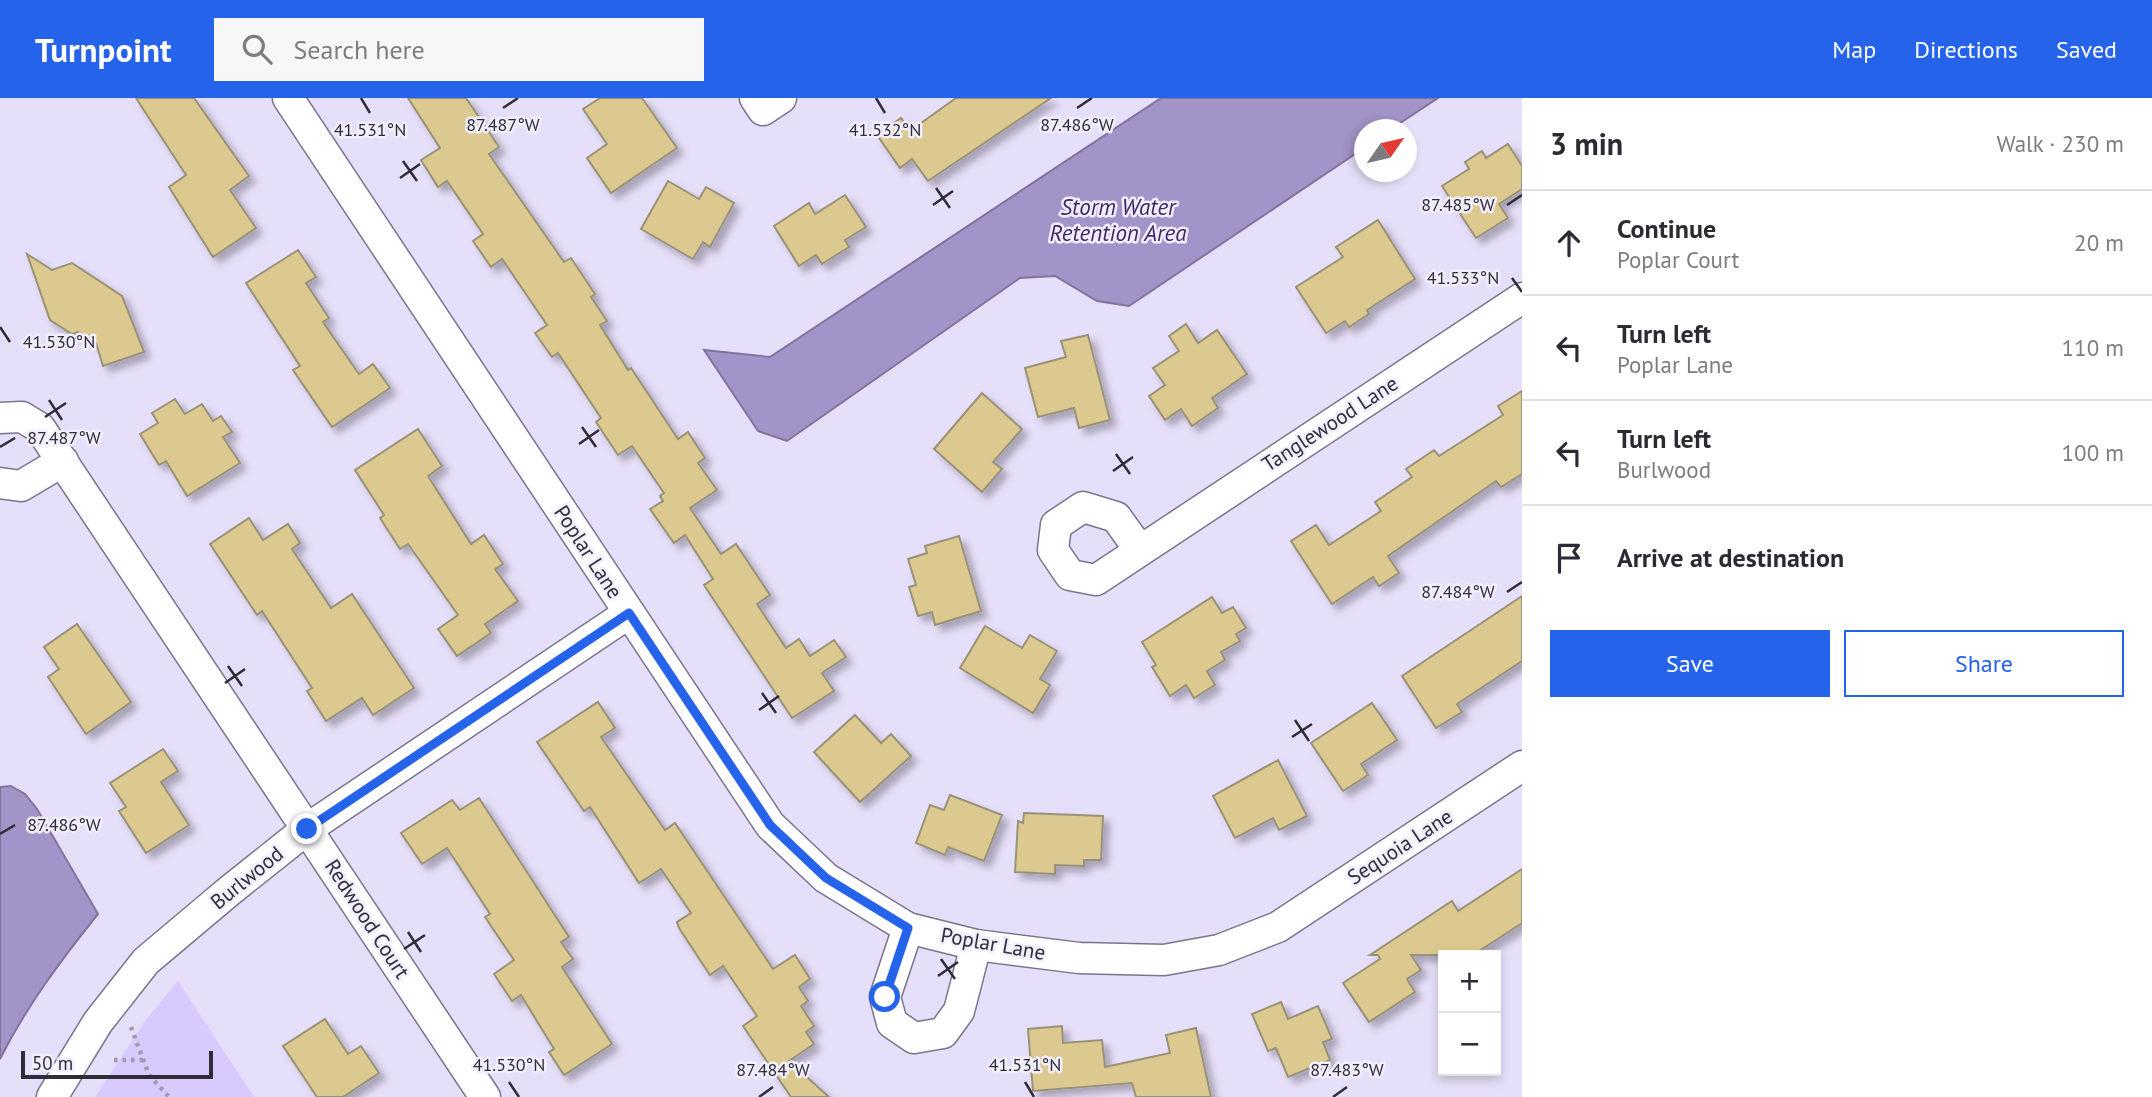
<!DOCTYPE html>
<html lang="en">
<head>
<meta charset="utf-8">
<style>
	body { margin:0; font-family:"PT Sans",sans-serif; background:#f7f7f7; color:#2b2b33 }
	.controls { position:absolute; right:21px; bottom:21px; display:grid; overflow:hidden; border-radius:0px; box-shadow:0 4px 10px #0003 }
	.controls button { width:63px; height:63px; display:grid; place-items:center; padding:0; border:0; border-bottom:2px solid #e1e1e2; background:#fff; color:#2b2b33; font:35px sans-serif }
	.compass { position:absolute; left:1354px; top:21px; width:63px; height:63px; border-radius:50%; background:#fff; box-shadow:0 4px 10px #0003; rotate:56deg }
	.scale { position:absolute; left:21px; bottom:18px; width:192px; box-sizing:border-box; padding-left:7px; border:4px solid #2f2d37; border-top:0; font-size:19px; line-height:24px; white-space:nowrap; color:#2f2d37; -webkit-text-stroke:5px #f2eefd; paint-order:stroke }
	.stop { position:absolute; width:21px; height:21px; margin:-16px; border:5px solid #2563eb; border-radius:50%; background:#fff }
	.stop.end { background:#2563eb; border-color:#fff; box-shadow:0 2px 7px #0008 }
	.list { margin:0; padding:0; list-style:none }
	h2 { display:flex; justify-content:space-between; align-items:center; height:91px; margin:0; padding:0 28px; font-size:30px }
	h2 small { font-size:23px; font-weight:400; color:#7c7c81 }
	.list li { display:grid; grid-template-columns:46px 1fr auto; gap:21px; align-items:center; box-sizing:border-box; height:105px; padding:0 28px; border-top:2px solid #e1e1e2 }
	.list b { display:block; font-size:26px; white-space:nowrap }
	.list p { margin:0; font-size:23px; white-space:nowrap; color:#7c7c81 }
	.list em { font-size:23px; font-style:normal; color:#7c7c81 }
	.actions { display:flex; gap:14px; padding:21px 28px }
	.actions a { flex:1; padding:16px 0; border:2px solid #2563eb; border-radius:0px; text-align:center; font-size:24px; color:#2563eb }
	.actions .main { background:#2563eb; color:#fff }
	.icon { flex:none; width:38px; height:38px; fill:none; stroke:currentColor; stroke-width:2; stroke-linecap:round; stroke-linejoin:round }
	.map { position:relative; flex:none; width:1522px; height:999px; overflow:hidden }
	header { display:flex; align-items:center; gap:42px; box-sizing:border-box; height:98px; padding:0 35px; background:#2563eb; color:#fff }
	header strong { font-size:33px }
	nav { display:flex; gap:38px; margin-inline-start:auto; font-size:24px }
	.search { width:490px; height:63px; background:#f7f7f7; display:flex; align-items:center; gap:18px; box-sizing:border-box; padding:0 24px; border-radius:0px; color:#7c7c81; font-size:26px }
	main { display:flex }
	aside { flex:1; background:#fff }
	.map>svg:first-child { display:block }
	.green { fill:#d8cafe }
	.water { fill:#a293c8; stroke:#80749c; stroke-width:2 }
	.building { fill:#dcc98f; stroke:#999279; stroke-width:2; filter:url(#shadow) }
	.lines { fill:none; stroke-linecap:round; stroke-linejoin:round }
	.minor-casing { stroke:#7b748b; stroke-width:33 }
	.path { stroke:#9f9aad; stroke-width:4.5; stroke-dasharray:3.5 5; stroke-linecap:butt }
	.minor { stroke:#fff; stroke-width:30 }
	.route { stroke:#2563eb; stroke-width:9 }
	.ticks { fill:none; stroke:#2f2d37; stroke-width:2.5 }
	.labels { text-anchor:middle; stroke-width:5; stroke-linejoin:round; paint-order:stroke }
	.street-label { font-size:21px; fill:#2f2d37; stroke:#f2eefd }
	.water-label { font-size:23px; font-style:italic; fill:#3f2667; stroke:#f2eefd }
	.ticks-label { font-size:18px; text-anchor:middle; fill:#2f2d37; stroke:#f2eefd; stroke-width:5; stroke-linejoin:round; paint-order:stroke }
</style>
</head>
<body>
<header>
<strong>Turnpoint</strong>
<div class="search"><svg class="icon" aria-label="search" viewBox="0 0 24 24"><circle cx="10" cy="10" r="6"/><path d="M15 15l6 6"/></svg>Search here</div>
<nav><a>Map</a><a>Directions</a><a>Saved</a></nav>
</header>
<main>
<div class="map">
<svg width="1522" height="999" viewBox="0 0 1522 999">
	<defs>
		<filter id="shadow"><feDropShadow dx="6" dy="6" stdDeviation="3.5" flood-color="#0004"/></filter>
	</defs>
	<rect width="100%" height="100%" fill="#e6dff9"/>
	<!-- green -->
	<polygon class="green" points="178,883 254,999 95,999 145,923"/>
	<!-- water -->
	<g class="water">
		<polygon points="1161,0 1438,0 1391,31 1364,32 1364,50 1129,208 1097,203 1055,178 1020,180 787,343 758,333 704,252 770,259"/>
		<path d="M11 688 25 696 37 711 98 816C61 862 26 909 0 961V689Z"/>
	</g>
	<!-- building -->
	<g class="building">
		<polygon points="136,0 194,0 249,78 230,92 256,130 213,159 169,89 186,77"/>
		<polygon points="408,0 466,0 499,49 489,56 564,164 571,160 595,196 591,199 607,223 600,227 628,272 631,270 678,341 688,334 705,360 698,365 717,392 690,410 721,456 736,446 770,497 757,506 786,550 799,541 810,558 834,542 846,559 822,575 834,593 792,620 704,487 713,481 685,437 674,445 650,411 663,403 660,398 664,395 632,348 618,357 596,324 601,320 558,255 552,259 535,235 547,227 502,161 491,169 473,143 483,136 447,83 438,89 421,62 440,50"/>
		<polygon points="600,0 642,0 677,50 611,95 587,60 607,46 583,11"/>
		<polygon points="956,0 1051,0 928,83 912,61 900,70 877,37 901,20 910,33"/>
		<polygon points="1508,46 1522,68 1522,91 1499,106 1508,120 1476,140 1442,88 1469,71 1465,64 1482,53 1486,60"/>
		<polygon points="668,83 699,101 706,89 734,105 710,149 703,144 693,161 641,131"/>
		<polygon points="845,97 866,129 845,142 849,149 822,166 816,157 799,168 774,128 809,105 815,116"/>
		<polygon points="1378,122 1415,181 1367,212 1369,216 1349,229 1345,223 1326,235 1296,189 1343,159 1336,149"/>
		<polygon points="298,152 316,179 306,185 329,220 323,224 359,276 373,266 390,290 332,329 293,272 300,268 246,185"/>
		<polygon points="27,156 52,172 72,165 122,198 144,254 103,268 96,245 78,234 72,236 50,222"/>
		<polygon points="1186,226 1198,245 1217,232 1247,276 1212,300 1218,310 1192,328 1181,311 1165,322 1149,298 1165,287 1153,270 1179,253 1169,238"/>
		<polygon points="1088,237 1110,322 1079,330 1074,310 1038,319 1025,270 1066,259 1061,243"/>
		<polygon points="1522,293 1522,376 1501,389 1496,383 1388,458 1399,475 1379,488 1373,479 1332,506 1291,443 1316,427 1329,447 1381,413 1375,404 1412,379 1406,371 1434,352 1439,358 1503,317 1498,308"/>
		<polygon points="982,295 1022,331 993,364 1002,371 982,394 934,351"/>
		<polygon points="175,301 185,316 202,306 213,323 221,318 232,334 223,339 240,365 187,398 166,363 159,367 140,336 158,325 152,315"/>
		<polygon points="418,331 442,368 428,378 471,446 484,437 503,466 495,471 518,503 485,526 491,535 457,558 438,531 458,517 408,446 400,451 380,420 384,417 355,372"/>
		<polygon points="249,420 263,442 288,426 300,445 292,451 331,510 352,496 414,590 373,617 362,600 326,623 307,593 312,590 262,513 257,517 210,446"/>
		<polygon points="959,438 981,513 935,527 932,514 918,518 909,489 916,487 908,461 927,455 925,448"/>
		<polygon points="1522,498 1522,563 1457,606 1462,614 1436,630 1402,578"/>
		<polygon points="1212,499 1222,515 1233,509 1246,530 1236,536 1240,543 1221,554 1225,562 1207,573 1215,587 1194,600 1186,587 1170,598 1152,569 1156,567 1142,544"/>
		<polygon points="77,526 131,604 86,636 48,579 59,571 44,549"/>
		<polygon points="985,528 1022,550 1030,537 1057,553 1040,581 1050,587 1033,615 960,570"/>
		<polygon points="598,604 615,630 601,639 665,732 675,725 773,871 795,857 810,881 799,889 808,903 801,908 814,928 806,934 814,946 789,963 829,999 791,999 743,928 757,918 723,868 710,877 679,830 677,824 691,815 661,771 639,785 590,709 584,713 537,644"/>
		<polygon points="1372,605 1397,642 1361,666 1368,677 1343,693 1311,645"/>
		<polygon points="855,617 881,645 891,636 911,658 860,704 814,654"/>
		<polygon points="163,651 178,673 161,684 189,727 146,755 119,713 126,709 110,685"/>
		<polygon points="1278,662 1307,718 1279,732 1273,720 1235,740 1213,698"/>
		<polygon points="950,697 1002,717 984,763 948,749 945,757 916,745 930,707 944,712"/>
		<polygon points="479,700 569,839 561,844 573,861 562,869 612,946 564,977 549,954 554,951 521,897 512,903 494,876 514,862 485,819 490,816 447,750 422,766 401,735 452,702 460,712"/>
		<polygon points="1024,715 1103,718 1101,762 1084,762 1084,768 1055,767 1055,776 1015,774 1018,723 1023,725"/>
		<polygon points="1522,771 1522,825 1473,857 1411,857 1421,872 1407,881 1415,894 1369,924 1343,885 1380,861 1378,857 1370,857 1452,803 1458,813"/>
		<polygon points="1281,904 1288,921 1318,908 1332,941 1323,944 1330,962 1288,979 1276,950 1268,953 1252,916"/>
		<polygon points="325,921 348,956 361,948 379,975 343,999 317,999 283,948"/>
		<polygon points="1062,928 1063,945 1102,942 1105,969 1170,955 1166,937 1196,930 1211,999 1136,999 1132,985 1033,993 1028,931"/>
	</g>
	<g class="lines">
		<defs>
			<g id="minor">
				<polyline points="288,0 770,727 826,780 908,830 976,847 1079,860 1164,862 1219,852 1278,829 1522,668"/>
				<polyline points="755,0 763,12 781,0"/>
				<polyline points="0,320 22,319 40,330 485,999"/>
				<polyline points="0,385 21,388 63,363"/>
				<polyline points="1139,451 1116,419 1083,409 1056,427 1053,452 1070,477 1096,482 1522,200"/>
				<polyline points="908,830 885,899 892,925 914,940 943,935 959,913 976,847"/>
				<polyline points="52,999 98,924 146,863 228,794 307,731 629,515"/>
			</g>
		</defs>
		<!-- minor casing -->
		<use href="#minor" class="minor-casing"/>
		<!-- path -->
		<g class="path">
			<polyline points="131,929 149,977 169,999"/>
			<polyline points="114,962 143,962"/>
		</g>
		<!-- minor -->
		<use href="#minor" class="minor"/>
	</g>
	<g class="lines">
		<!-- route -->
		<polyline class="route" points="307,731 629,515 770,727 826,780 908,830 885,899"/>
	</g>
	<!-- ticks -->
	<path class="ticks" d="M361 0 370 15M876 0 885 15M503 10 518 0M1077 10 1092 0M403 63 417 83M400 80 420 66M936 90 950 110M933 107 953 93M1507 107 1522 97M1512 180 1522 194M0 229 10 244M49 302 62 322M45 319 66 305M582 329 596 349M579 346 599 332M0 349 15 340M1116 356 1130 376M1113 373 1133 359M1507 494 1522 484M228 568 242 588M225 585 245 571M762 595 776 615M759 612 779 598M1295 622 1309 643M1292 639 1312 626M0 736 15 727M408 834 421 854M404 851 425 837M941 861 955 881M938 878 958 864M509 984 519 999M1025 984 1034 999M759 999 773 989M1333 999 1347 989"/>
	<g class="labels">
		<!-- street labels -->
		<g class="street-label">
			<text transform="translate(1330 326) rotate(-33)" y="7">Tanglewood Lane</text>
			<text transform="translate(588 454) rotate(57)" y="7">Poplar Lane</text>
			<text transform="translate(1400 749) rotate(-33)" y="7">Sequoia Lane</text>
			<text transform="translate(247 780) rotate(-39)" y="7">Burlwood</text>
			<text transform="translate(367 821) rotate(57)" y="7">Redwood Court</text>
			<text transform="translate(993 846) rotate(10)" y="7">Poplar Lane</text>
		</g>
		<!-- water labels -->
		<g class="water-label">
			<text x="1118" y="117">Storm Water<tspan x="1118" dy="26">Retention Area</tspan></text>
		</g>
	</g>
	<g class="ticks-label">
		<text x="503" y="33">87.487°W</text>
		<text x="1077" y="33">87.486°W</text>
		<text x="370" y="38">41.531°N</text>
		<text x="885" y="38">41.532°N</text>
		<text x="1458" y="113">87.485°W</text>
		<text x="1463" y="186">41.533°N</text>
		<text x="59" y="250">41.530°N</text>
		<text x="64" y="346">87.487°W</text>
		<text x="1458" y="500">87.484°W</text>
		<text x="64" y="733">87.486°W</text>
		<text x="509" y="973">41.530°N</text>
		<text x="1025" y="973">41.531°N</text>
		<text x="773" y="978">87.484°W</text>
		<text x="1347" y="978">87.483°W</text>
	</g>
</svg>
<div class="controls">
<button>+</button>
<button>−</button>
</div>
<svg class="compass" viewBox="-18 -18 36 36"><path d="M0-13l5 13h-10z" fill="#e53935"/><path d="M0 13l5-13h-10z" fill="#7c7c81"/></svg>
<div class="scale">50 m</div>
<div class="stop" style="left:885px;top:899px"></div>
<div class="stop end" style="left:307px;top:731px"></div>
</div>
<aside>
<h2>3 min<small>Walk · 230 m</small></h2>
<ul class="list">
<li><svg class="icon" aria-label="ahead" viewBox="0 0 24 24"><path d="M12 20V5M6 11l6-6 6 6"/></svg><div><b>Continue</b><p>Poplar Court</p></div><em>20 m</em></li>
<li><svg class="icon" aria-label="left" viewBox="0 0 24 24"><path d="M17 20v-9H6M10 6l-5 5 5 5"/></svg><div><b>Turn left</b><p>Poplar Lane</p></div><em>110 m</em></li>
<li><svg class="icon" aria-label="left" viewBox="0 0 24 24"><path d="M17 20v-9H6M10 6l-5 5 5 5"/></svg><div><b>Turn left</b><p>Burlwood</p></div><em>100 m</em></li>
<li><svg class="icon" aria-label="arrive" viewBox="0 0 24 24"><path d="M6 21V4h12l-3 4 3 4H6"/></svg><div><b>Arrive at destination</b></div></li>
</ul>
<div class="actions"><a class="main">Save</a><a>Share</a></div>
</aside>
</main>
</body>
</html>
